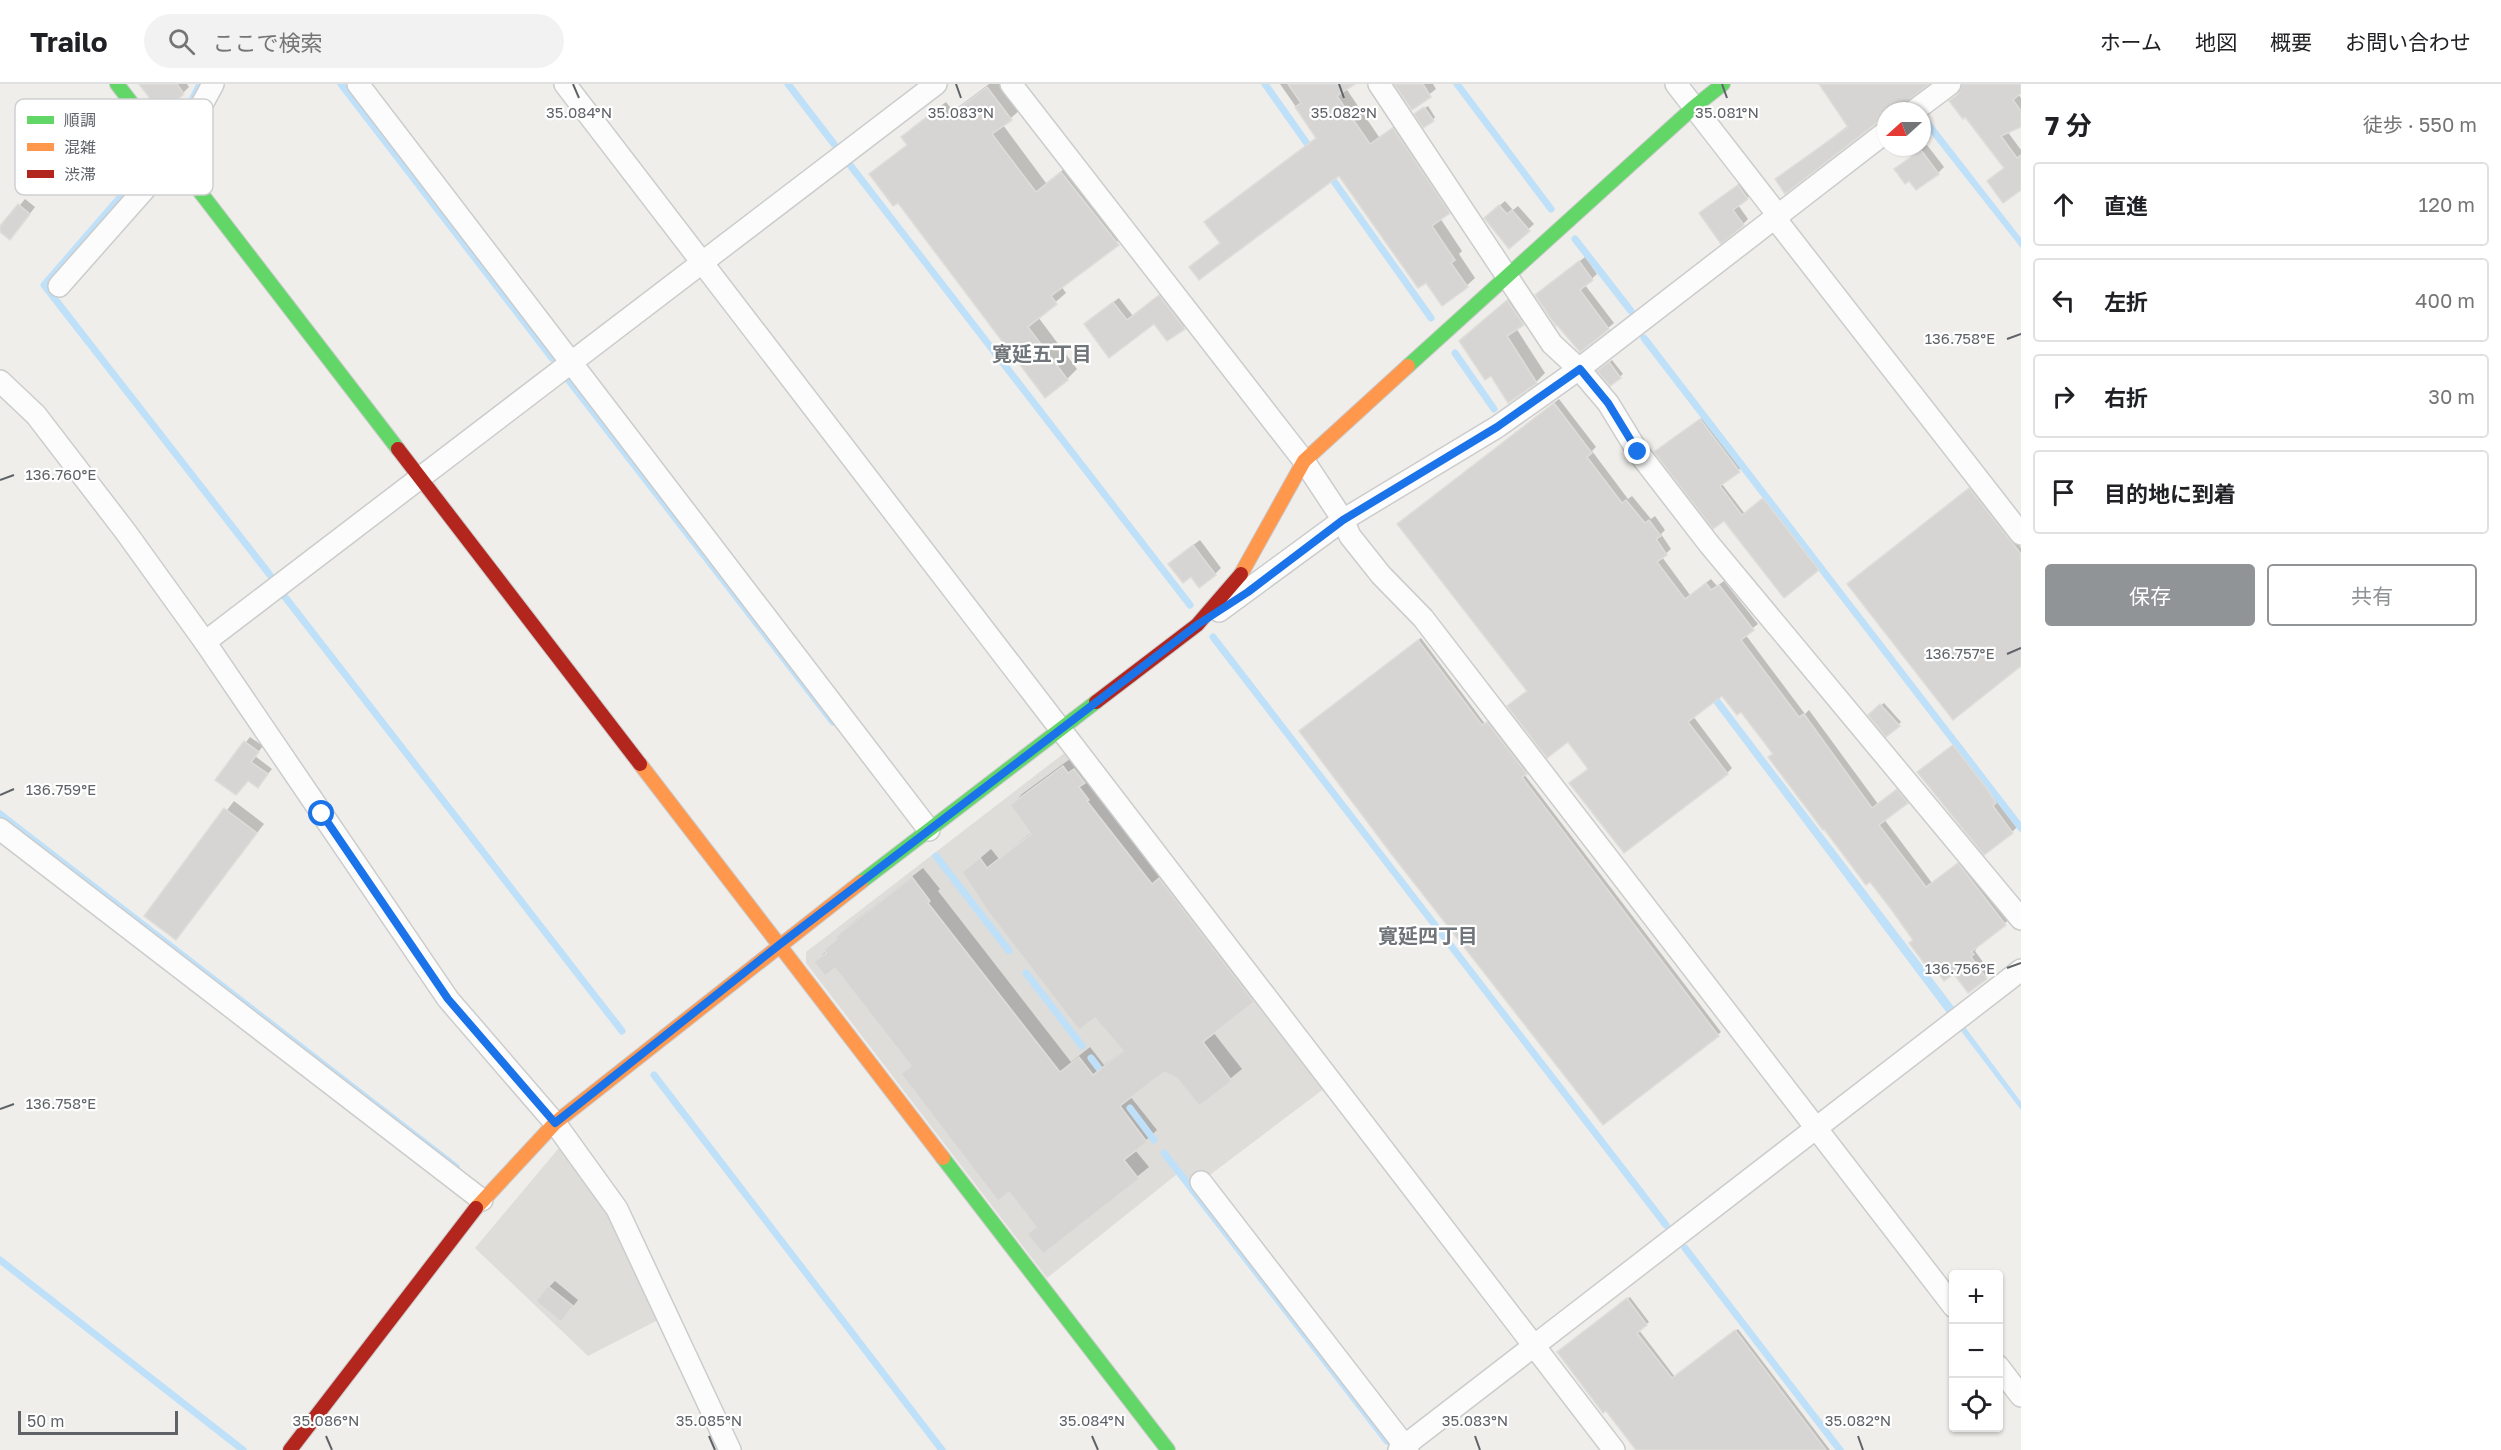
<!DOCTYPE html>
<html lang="ja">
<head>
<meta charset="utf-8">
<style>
	body { margin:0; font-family:"Golos Text","Noto Sans JP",sans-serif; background:#f2f2f2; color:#202124 }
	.controls { position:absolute; right:18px; bottom:18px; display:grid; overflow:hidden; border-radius:6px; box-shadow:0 2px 4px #0004 }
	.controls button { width:54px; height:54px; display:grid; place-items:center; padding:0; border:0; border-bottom:2px solid #e0e0e0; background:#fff; color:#202124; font:30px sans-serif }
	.compass { position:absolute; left:1877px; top:18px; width:54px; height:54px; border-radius:50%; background:#fff; box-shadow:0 2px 4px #0004; rotate:249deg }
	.scale { position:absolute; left:18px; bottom:15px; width:160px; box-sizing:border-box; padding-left:6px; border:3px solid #5f6368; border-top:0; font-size:16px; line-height:21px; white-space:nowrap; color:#5f6368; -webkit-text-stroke:4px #fff; paint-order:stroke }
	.stop { position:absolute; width:18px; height:18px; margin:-14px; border:4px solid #1a73e8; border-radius:50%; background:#fff }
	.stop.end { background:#1a73e8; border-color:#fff; box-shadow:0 2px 6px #0008 }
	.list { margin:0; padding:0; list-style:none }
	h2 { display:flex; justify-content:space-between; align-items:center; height:78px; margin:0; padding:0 24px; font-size:26px }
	h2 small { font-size:20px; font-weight:400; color:#757577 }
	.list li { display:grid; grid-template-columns:39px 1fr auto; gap:18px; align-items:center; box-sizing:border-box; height:84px; margin:0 12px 12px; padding:0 12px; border:2px solid #e0e0e0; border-radius:6px }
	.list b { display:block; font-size:22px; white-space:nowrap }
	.list em { font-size:20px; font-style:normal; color:#757577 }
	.actions { display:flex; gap:12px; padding:18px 24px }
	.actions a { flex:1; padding:14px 0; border:2px solid #919496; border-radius:6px; text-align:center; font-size:21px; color:#919496 }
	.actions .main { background:#919496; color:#fff }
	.icon { flex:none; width:33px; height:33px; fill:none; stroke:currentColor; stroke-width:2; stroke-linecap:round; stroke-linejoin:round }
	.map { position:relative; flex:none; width:2021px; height:1366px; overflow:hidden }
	header { display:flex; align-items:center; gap:36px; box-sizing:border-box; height:84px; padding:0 30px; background:#fff; border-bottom:2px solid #e0e0e0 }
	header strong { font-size:28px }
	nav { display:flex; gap:33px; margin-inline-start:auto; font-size:21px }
	.search { width:420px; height:54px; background:#f2f2f2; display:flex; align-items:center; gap:15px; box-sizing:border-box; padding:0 21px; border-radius:33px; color:#757577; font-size:22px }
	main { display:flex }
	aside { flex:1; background:#fff }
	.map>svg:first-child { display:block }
	.industrial { fill:#dfddda }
	.water { fill:#bfe0f9 }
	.shadow { fill:#0003 }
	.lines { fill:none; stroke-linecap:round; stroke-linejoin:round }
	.stream { stroke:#bfe0f9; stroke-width:7 }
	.building { fill:#d6d5d3; stroke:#deddd9; stroke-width:1.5 }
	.street-casing { stroke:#cbcccc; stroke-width:24 }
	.fast-casing { stroke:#cacacb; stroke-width:16 }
	.slow-casing { stroke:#cacacb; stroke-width:16 }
	.jam-casing { stroke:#cacacb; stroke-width:16 }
	.street { stroke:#fdfcfc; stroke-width:21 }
	.fast { stroke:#63d668; stroke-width:14 }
	.slow { stroke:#ff974d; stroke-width:14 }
	.jam { stroke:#b3261e; stroke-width:14 }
	.route { stroke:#1a73e8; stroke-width:8 }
	.ticks { fill:none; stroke:#5f6368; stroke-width:2 }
	.labels { text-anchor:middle; stroke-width:4.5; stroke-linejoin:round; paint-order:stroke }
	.neighbourhood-label { font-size:20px; font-weight:bold; fill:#70757a; stroke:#fff }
	.key { fill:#fff; stroke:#cfd0d2; stroke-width:1.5 }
	.key-label { font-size:16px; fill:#5f6368 }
	.ticks-label { font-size:15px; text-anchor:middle; fill:#5f6368; stroke:#fff; stroke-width:4.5; stroke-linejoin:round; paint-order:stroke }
</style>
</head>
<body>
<header>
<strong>Trailo</strong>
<div class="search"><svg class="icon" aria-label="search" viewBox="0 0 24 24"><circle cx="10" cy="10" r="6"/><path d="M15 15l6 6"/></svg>ここで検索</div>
<nav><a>ホーム</a><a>地図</a><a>概要</a><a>お問い合わせ</a></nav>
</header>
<main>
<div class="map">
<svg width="2021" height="1366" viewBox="0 0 2021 1366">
	<rect width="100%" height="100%" fill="#efeeea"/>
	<!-- industrial -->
	<g class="industrial">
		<polygon points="1067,667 1325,1004 1194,1103 1181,1087 1047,1194 806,879 806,868"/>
		<polygon points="568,1064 611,1129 659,1231 656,1237 588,1272 475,1164 558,1065"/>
	</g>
	<!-- water -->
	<g class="water">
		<polygon points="1930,37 2021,154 2021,164 1924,41"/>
		<polygon points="1516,347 1957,927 1950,933 1512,351"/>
		<polygon points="1962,939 2021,1018 2021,1026 1958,943"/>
	</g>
	<!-- shadow -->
	<g class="shadow">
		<polygon points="142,0 187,0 189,3 183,9"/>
		<polygon points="989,0 1002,0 1021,25 1003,41 1046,99 1072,79 1127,150 1061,202 1066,209 1038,233 1077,285 1067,295 871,90 908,60 903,53 913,43 946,18 953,27"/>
		<polygon points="1280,0 1343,0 1379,53 1402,37 1457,120 1440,134 1462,167 1459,170 1475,194 1462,206 1426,197 1340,90 1191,183 1221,158 1206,138 1317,53"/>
		<polygon points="1396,0 1433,0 1436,5 1412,24"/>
		<polygon points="1820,0 1929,0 1893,27 1886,27 1886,32 1786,107 1777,95 1849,41"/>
		<polygon points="1972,0 2021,0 2021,7 2018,10 2021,14 2021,41 2007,47 2021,66 2021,104 2005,83"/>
		<polygon points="1428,22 1435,33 1433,36 1419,28"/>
		<polygon points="1927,61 1944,83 1938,89 1902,80"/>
		<polygon points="1744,96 1753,109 1738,121 1748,135 1743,140 1706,124"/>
		<polygon points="25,115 35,123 16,148 0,146"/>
		<polygon points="1505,117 1513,126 1518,122 1534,140 1509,163 1491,129"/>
		<polygon points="1585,173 1597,190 1585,201 1614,239 1608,244 1536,211"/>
		<polygon points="1165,207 1189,238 1168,255 1154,238 1091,234 1119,214 1133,232"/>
		<polygon points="1517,208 1532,231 1516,244 1545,289 1536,298 1470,249"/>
		<polygon points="1612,276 1623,290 1611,300 1602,285"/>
		<polygon points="1559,315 1596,363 1592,367 1628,415 1632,412 1651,435 1655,432 1665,446 1661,450 1671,465 1662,473 1690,511 1711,495 1717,502 1724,497 1758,540 1745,550 1805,630 1809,626 1878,720 1902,702 1912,713 1884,735 1932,799 1964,776 2010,835 1976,862 1977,864 1975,867 1991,889 1968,907 1954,888 1915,855 1741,626 1722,610 1693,632 1732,684 1727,689 1589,684 1529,607 1404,435"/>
		<polygon points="1703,333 1741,384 1722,400 1745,430 1766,413 1821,483 1818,485 1724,435 1659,366"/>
		<polygon points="1972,403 2021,464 2021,580 1852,498"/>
		<polygon points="1200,456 1221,484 1215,490 1191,491 1176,474"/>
		<polygon points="1421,554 1485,640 1490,636 1528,686 1524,690 1721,948 1603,1039 1304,644"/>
		<polygon points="1884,619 1901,638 1887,651 1870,631"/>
		<polygon points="250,653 263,662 255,672 272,685 262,697 217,695"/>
		<polygon points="1958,657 2000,713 1997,716 2017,743 2012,748 1923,683"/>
		<polygon points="1074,672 1264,906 1213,948 1242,985 1199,1020 1178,992 1164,986 1130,1012 1157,1046 1135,1066 1149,1083 1043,1168 1037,1142 1009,1106 903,990 912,981 835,882 816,878 848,842 923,784 940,805 938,807 1071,978 1090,963 1104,981 1124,966 1095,932 964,788 991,765 999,775 1032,748 1012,721 1022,710"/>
		<polygon points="234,717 264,740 175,854 146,832"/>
		<polygon points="555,1197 578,1216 567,1230 549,1203"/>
		<polygon points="1630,1213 1649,1238 1639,1246 1675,1293 1738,1245 1830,1366 1638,1366 1561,1266"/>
	</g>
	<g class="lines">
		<!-- stream -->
		<g class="stream">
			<polyline points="341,0 552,274"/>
			<polyline points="788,0 834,60"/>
			<polyline points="1265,0 1313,68"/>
			<polyline points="1457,0 1551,125"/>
			<polyline points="186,28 200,0"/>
			<polyline points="154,74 44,201 270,491"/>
			<polyline points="850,81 1190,521"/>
			<polyline points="1328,89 1431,234"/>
			<polyline points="1575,155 1631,227"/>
			<polyline points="1644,254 2021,744"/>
			<polyline points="1455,269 1494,325"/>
			<polyline points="567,294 833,638"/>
			<polyline points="285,513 622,947"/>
			<polyline points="1213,553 1666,1141"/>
			<polyline points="0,730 456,1083"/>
			<polyline points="936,772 1009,867"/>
			<polyline points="1026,889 1082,962"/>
			<polyline points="1091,974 1104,991"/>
			<polyline points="654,991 942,1366"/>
			<polyline points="1130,1024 1154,1056"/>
			<polyline points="1164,1069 1387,1357"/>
			<polyline points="1685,1164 1840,1366"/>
			<polyline points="0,1176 243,1366"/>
		</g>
	</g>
	<!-- building -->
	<g class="building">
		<polygon points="139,0 177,0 184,10 161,29"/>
		<polygon points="1288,0 1355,0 1337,12 1370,60 1393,44 1450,129 1432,142 1455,176 1451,179 1468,203 1463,207 1442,222 1426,199 1418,204 1339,92 1199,196 1189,183 1220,159 1204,138 1316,54 1295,23 1301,19"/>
		<polygon points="1394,0 1423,0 1431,13 1412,26"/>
		<polygon points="1819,0 1929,0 1895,27 1886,27 1886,35 1878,38 1785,110 1775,95 1848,43"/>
		<polygon points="1963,0 2021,0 2021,9 2013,16 2021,27 2021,43 2001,52 2017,74 2021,71 2021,106 2003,119 1987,97 2004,84 1965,33 1963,35 1949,17 1958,10"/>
		<polygon points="987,3 1012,36 992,50 1036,108 1061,88 1119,161 1051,212 1057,220 1028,243 1068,296 1045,314 898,119 893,122 869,90 907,61 901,53 936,26 943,36"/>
		<polygon points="1424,23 1434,37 1423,44 1414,30"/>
		<polygon points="1921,66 1939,90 1916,106 1909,97 1905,100 1894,85"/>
		<polygon points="1738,101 1748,115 1733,126 1744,141 1721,160 1699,129"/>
		<polygon points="18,120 30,130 10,156 0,148 0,142"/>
		<polygon points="1499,121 1507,130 1512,126 1530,147 1509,165 1484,134"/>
		<polygon points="1579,177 1593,196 1580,206 1609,245 1580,268 1557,241 1556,242 1535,211"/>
		<polygon points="1159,211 1185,245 1167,257 1154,240 1109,274 1084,240 1113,218 1127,236"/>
		<polygon points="1507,216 1524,241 1507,252 1537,299 1508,319 1491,292 1485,296 1459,257"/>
		<polygon points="1609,278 1621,294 1610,302 1597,287"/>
		<polygon points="1554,319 1592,369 1587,373 1622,419 1626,416 1645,439 1649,436 1661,452 1656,455 1667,471 1657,478 1685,515 1706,499 1711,506 1719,501 1754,546 1741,556 1799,633 1804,630 1872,724 1897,705 1908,719 1879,741 1926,803 1958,779 2006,841 1971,868 1974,870 1971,873 1987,895 1968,909 1954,890 1944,897 1934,883 1930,887 1909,859 1913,856 1891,825 1870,798 1866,801 1824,745 1823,746 1768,673 1773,670 1741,628 1737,631 1722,612 1688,638 1728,690 1624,769 1569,699 1588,685 1568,658 1547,674 1507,622 1527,607 1397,440"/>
		<polygon points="1700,335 1740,388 1720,402 1742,431 1763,414 1819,486 1784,514 1724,437 1713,445 1654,368"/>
		<polygon points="1969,404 2021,470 2021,582 1953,636 1847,500"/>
		<polygon points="1193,461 1216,491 1199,504 1191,493 1183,499 1168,480"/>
		<polygon points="1418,556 1482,641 1487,638 1527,690 1522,693 1719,952 1603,1041 1393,772 1299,647"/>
		<polygon points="1880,620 1900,642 1886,653 1868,631"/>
		<polygon points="244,657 259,668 251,678 268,690 258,704 248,697 236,711 215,696"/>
		<polygon points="1953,661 1988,706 1996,719 1993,722 2013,749 1984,771 1917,688"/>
		<polygon points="1063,682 1068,689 1074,685 1085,699 1079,703 1089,716 1087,717 1152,800 1159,794 1254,918 1203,958 1232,997 1199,1022 1177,994 1164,988 1120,1022 1147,1058 1124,1076 1139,1095 1043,1170 1027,1150 1036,1143 1009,1108 998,1117 901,990 911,982 835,884 825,892 814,878 826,869 824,866 837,855 835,853 912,793 930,817 928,819 1060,988 1079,973 1093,991 1123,967 1095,934 1079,946 989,829 962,788 980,774 987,784 1031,750 1010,721"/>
		<polygon points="224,724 257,749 176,856 144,832"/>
		<polygon points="548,1202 573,1222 561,1238 536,1217"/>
		<polygon points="1627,1214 1647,1241 1637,1249 1672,1294 1735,1246 1826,1366 1636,1366 1606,1327 1603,1329 1557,1268"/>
	</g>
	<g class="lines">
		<defs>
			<g id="street">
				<polyline points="358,0 929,746"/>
				<polyline points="565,0 1614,1366"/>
				<polyline points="1011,0 1304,377 1343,436 1350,452 1381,491 1423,534 1954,1223"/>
				<polyline points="1379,0 1552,260 1579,285 1608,319 1638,368 1709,460 2021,835"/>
				<polyline points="1676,0 1777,130 1781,142 2021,450"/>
				<polyline points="1914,27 1950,0"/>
				<polyline points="59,202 174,72 213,0"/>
				<polyline points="0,297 36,331 125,447 205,558 448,915 555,1039 617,1125 730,1366"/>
				<polyline points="1219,527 1343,436 1497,343 1579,285 1886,48"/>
				<polyline points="205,558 936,0"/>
				<polyline points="0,745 482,1116"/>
				<polyline points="1201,1098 1408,1366"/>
				<polyline points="1998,1282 2021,1312"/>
				<polyline points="1399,1366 2021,886"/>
			</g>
			<g id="fast">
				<polyline points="117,0 398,365"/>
				<polyline points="1408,282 1694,23 1723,0"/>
				<polyline points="861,798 1096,618"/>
				<polyline points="943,1074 1168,1366"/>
			</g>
			<g id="slow">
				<polyline points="1241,490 1304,377 1408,282"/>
				<polyline points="640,680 943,1074"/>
				<polyline points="476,1124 555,1039 861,798"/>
			</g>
			<g id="jam">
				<polyline points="398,365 640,680"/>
				<polyline points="1096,618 1197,541 1241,490"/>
				<polyline points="290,1366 476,1124"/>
			</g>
		</defs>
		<!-- street casing -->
		<use href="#street" class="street-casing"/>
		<!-- fast casing -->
		<use href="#fast" class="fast-casing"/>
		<!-- slow casing -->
		<use href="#slow" class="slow-casing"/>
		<!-- jam casing -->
		<use href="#jam" class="jam-casing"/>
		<!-- street -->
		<use href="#street" class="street"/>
		<!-- fast -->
		<use href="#fast" class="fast"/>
		<!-- slow -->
		<use href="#slow" class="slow"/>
		<!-- jam -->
		<use href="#jam" class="jam"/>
	</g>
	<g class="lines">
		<!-- route -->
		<polyline class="route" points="322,730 448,915 555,1039 779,861 1197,541 1248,508 1343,436 1497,343 1580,285 1608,319 1638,368"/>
	</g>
	<!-- ticks -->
	<path class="ticks" d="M573 0 579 14M956 0 961 14M1339 0 1344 14M1722 0 1727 14M2007 255 2021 250M0 396 14 391M2007 570 2021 564M0 711 14 705M2007 884 2021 879M0 1025 14 1020M326 1352 332 1366M709 1352 715 1366M1092 1352 1098 1366M1475 1352 1480 1366M1858 1352 1863 1366"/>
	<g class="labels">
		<!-- neighbourhood labels -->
		<g class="neighbourhood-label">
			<text x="1042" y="277">寛延五丁目</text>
			<text x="1428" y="859">寛延四丁目</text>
		</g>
	</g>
	<!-- legend -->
	<rect x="15" y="15" width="198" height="96" rx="9" class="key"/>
	<rect x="27" y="32" width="27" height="8" fill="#63d668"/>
	<rect x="27" y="59" width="27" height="8" fill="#ff974d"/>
	<rect x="27" y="86" width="27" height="8" fill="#b3261e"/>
	<g class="key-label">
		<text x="64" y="42">順調</text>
		<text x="64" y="69">混雑</text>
		<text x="64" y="96">渋滞</text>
	</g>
	<g class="ticks-label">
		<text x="579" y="34">35.084°N</text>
		<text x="961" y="34">35.083°N</text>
		<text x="1344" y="34">35.082°N</text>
		<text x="1727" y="34">35.081°N</text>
		<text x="1960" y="260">136.758°E</text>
		<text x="61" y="396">136.760°E</text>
		<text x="1960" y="575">136.757°E</text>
		<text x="61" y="711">136.759°E</text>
		<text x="1960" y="890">136.756°E</text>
		<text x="61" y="1025">136.758°E</text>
		<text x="326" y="1342">35.086°N</text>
		<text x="709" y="1342">35.085°N</text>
		<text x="1092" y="1342">35.084°N</text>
		<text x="1475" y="1342">35.083°N</text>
		<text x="1858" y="1342">35.082°N</text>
	</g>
</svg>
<div class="controls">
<button>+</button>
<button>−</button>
<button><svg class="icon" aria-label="locate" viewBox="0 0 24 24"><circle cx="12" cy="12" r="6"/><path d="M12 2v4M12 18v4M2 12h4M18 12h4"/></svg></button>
</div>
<svg class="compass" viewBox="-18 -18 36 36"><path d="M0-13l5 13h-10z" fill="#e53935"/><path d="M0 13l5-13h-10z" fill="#757577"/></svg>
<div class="scale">50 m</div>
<div class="stop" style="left:322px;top:730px"></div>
<div class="stop end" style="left:1638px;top:368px"></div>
</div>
<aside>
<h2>7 分<small>徒歩 · 550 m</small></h2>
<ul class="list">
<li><svg class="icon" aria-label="ahead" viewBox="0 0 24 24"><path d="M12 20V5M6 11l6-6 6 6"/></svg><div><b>直進</b></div><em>120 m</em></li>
<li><svg class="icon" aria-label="left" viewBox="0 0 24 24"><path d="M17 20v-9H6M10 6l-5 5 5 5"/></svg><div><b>左折</b></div><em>400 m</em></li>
<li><svg class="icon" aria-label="right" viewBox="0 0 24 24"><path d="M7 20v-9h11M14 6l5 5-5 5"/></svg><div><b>右折</b></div><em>30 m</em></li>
<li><svg class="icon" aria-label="arrive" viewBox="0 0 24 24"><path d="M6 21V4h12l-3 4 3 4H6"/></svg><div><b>目的地に到着</b></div></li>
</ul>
<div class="actions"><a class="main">保存</a><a>共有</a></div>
</aside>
</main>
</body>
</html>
